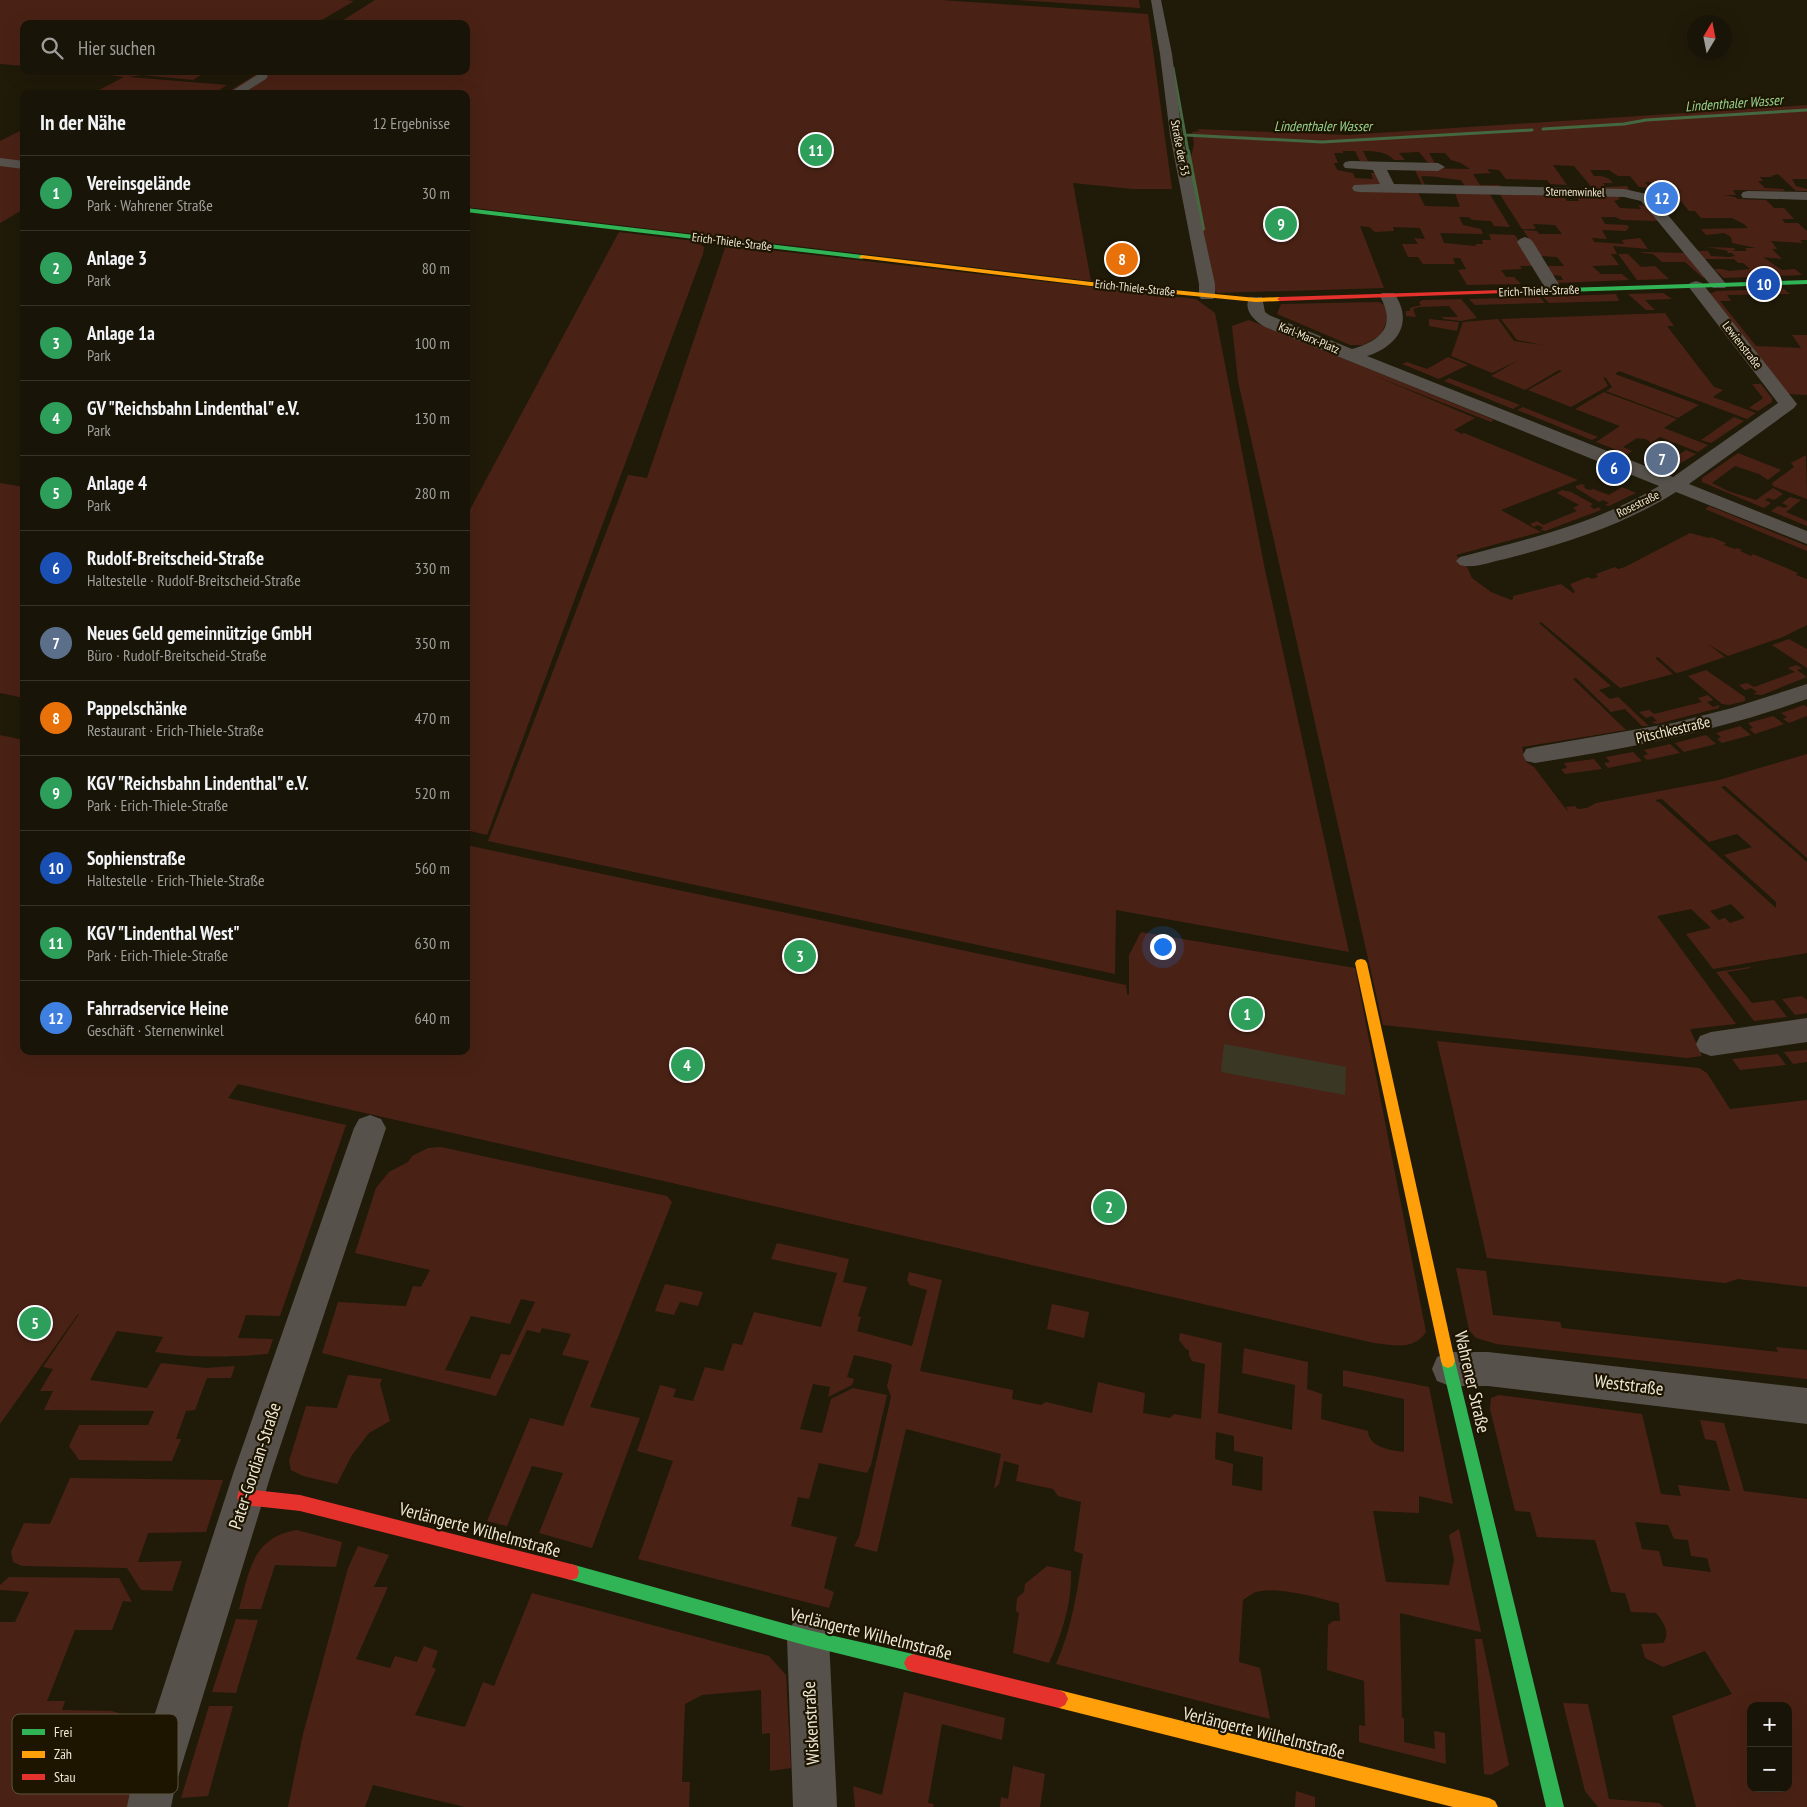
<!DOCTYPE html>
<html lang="de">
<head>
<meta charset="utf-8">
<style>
	body { margin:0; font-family:"PT Sans Narrow",sans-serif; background:#211d11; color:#f1f3f6 }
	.controls { position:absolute; right:15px; bottom:15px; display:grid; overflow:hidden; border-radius:10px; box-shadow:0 5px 20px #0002 }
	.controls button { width:45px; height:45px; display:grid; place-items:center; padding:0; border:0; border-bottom:1px solid #363328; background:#181407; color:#f1f3f6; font:25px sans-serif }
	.compass { position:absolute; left:1687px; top:15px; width:45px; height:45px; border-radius:50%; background:#181407; box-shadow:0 5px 20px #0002; rotate:10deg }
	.you { position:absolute; left:1162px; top:946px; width:18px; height:18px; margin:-12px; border:4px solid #fff; border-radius:50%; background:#1a73e8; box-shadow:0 0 0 8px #1a73e833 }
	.badge { display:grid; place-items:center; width:32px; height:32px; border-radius:50%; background:#db2777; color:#fff; font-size:16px; font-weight:700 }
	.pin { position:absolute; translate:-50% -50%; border:2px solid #fff; box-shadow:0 1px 5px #0006 }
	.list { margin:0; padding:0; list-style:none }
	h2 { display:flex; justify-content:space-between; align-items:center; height:65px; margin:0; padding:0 20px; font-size:21px }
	h2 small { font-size:16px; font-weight:400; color:#9f9e9b }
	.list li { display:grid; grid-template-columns:32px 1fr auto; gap:15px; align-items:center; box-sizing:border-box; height:75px; padding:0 20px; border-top:1px solid #363328 }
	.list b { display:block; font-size:19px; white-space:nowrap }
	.list p { margin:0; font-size:16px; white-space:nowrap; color:#9f9e9b }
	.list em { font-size:16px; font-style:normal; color:#9f9e9b }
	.icon { flex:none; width:28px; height:28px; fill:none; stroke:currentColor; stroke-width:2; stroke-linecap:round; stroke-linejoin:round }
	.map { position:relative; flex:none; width:1807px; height:1807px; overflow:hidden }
	.search { position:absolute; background:#181407; box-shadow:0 5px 20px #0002; left:20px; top:20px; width:450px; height:55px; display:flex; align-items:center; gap:12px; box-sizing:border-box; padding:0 18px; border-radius:10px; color:#9f9e9b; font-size:19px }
	.panel { position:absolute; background:#181407; box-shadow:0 5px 20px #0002; left:20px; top:90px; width:450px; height:965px; border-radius:10px }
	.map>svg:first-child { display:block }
	.green { fill:#4a2215; fill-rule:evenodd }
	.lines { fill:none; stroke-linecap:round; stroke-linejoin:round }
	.stream-far1 { stroke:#446840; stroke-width:3 }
	.stream { stroke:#446840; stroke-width:4 }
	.building { fill:#3a3824 }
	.street { fill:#56524b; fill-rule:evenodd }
	.fast { fill:#30b455; fill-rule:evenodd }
	.slow { fill:#ff9f0a; fill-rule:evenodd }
	.jam { fill:#e5322d; fill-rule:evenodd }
	.labels { text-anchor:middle; stroke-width:4.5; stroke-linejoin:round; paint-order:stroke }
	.far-street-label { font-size:12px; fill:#efe8d7; stroke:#1e1501 }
	.far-water-label { font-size:14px; font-style:italic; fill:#96d491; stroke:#1e1501 }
	.street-label { font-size:15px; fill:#efe8d7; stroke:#1e1501 }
	.near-street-label { font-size:18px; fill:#efe8d7; stroke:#1e1501 }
	.key { fill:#1e1501; stroke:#5d5441; stroke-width:1 }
	.key-label { font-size:14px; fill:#efe8d7 }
</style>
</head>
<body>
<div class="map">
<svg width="1807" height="1807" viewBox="0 0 1807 1807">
	<rect width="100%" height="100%" fill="#201a09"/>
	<!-- green -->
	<g class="green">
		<polygon points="0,0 346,0 354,1 315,24 24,24 24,66 0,64"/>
		<polygon points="375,0 941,0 1148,14 1172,189 1132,189 1073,183 1091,281 466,207 466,94 225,94 261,71 466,71 466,24 337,24"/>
		<polygon points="1017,0 1139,0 1140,8"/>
		<polygon points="80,71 207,71 193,80 142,75 129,77 227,85 213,94 91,94 124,77"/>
		<path d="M1807 105V179H1792L1796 186 1807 189V191H1796L1778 174 1771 176 1772 177H1760L1763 181H1758L1765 188 1783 189 1785 191 1733 190 1736 195H1724L1735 197 1738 199 1766 200 1774 208H1784L1794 219H1782L1785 223H1798L1807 231V240H1800L1803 243 1771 241 1777 249H1772L1782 259 1763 257 1782 270 1795 269 1802 275 1724 278 1714 269H1721L1730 271 1750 269 1743 263H1738L1734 259H1705L1698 251H1708L1711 256 1730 257 1735 256 1732 253H1728L1727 251H1729L1707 247 1734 248 1735 250 1732 251H1747L1745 248H1756L1732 243 1731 237 1724 233 1706 235 1701 229 1748 228 1744 224 1732 218H1701L1695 211H1689L1681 201H1673L1668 195H1679L1681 192 1673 183 1645 182 1650 188 1639 187 1630 176H1618L1609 170H1590L1594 176C1602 176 1608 176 1613 183H1603L1606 187 1627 186 1630 191 1594 190 1574 166 1553 165 1567 185 1550 184 1547 180H1542L1506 179 1499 170 1488 169 1489 172 1493 173 1473 174 1480 185H1500L1498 189 1466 188 1461 180C1447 179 1437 176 1423 176L1421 177 1425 185 1423 187 1414 168 1470 169 1461 163 1451 160 1445 153H1429L1436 165H1430L1419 152 1399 153 1405 160H1394C1386 151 1374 151 1363 151L1368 161H1360L1355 151H1343V153H1334L1338 163H1334L1337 170 1353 173 1355 178 1373 179 1371 173H1376L1381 182 1417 191 1425 206 1460 207 1455 193H1489L1510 227 1494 226 1491 221 1472 220 1469 217H1459L1463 225 1481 229 1483 234 1440 233 1444 243 1476 246 1475 244H1483L1482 240H1491L1489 234 1515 235 1535 266H1520L1522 269 1501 270 1506 277H1514L1521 284 1467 285 1458 270 1466 269 1460 258H1453L1455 264H1423L1418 257H1408L1402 244H1418L1414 238 1425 239 1420 228 1393 227 1394 231 1375 232 1369 227 1360 226 1384 288 1218 293 1213 290 1185 156 1191 157 1194 144 1192 132 1200 131 1197 129 1347 135Z"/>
		<polygon points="24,129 24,163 0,160 0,141"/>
		<polygon points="0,165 24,168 24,209 0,223"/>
		<polygon points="1499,193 1562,194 1567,201 1579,201 1575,195 1617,195 1620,199 1614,201 1620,208 1641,209 1638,205 1647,206 1659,221 1622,220 1615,217 1601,217 1605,224 1627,225 1629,227 1626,231 1602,230 1607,239 1592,238 1594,242 1624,244 1622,240 1640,238 1648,249 1613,246 1617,254 1611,254 1619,265 1592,266 1601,274 1622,274 1629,280 1557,283 1555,280 1563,280 1561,276 1552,275 1546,266 1564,266 1557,257 1541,256 1523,230 1537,231 1539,234 1562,234 1555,225 1533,224 1536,229 1522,229"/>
		<polygon points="619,232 694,241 704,247 703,254 487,835 466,830 466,517"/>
		<polygon points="726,245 1196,299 1215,313 1265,570 1349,952 1116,910 1115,974 488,841 628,475 647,478"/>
		<polygon points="1641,252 1685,253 1705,276 1703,278 1685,262 1662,262 1653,254 1642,253"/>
		<polygon points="1618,254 1628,254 1641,267 1655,266 1669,279 1637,280"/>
		<polygon points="1784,289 1790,294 1727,295 1731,301 1720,301 1756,346 1801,348 1792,335 1807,335 1807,395 1788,394 1709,294 1717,291"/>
		<polygon points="1663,293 1672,299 1645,300 1655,310 1646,310 1628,294"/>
		<polygon points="1616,294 1619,301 1549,303 1543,297"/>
		<polygon points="1540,297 1545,303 1475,305 1469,299"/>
		<polygon points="1461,299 1477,318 1461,321 1444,319 1442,317 1458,317 1449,306 1419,307 1413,309 1416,317 1406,316 1406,311 1410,311 1410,308 1421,305 1419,302 1423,300"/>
		<polygon points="1379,302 1386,306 1387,320 1381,335 1363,345 1350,345 1277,314 1281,304"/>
		<polygon points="1665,313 1674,326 1667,326 1714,387 1723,390 1713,397 1756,413 1747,419 1619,371 1615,374 1699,405 1678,418 1606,391 1612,387 1606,378 1603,377 1608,386 1571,407 1528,390 1562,371 1559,370 1525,390 1491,376 1519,360 1492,373 1451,356 1463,322 1498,319 1514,341 1543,345 1517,340 1501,319"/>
		<polygon points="1429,319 1459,322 1457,331 1429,326"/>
		<path d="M1249 320 1494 420 1491 422 1370 374 1475 418 1454 430 1462 434 1464 433 1578 480 1501 510 1541 532 1456 555 1467 567 1472 578 1491 592 1511 600 1513 599V596L1561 584 1573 593 1575 592 1570 584 1588 577 1592 579 1598 577 1596 574 1615 567 1618 569 1625 567 1690 533 1709 538 1711 537 1726 543 1724 545 1735 549 1737 548 1742 550 1740 551 1751 556 1753 554 1798 573 1796 575 1807 579V625L1783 637 1728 656 1708 644 1725 657 1681 672 1676 673 1658 657 1655 658 1673 674 1620 688 1541 622 1539 623 1611 686 1599 690 1610 699 1618 697 1649 726H1642L1625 709 1611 712 1576 678 1573 679 1626 730 1522 747 1526 762 1534 767 1568 812 1566 807 1575 806 1578 809 1587 808 1596 803 1719 780 1807 754V858L1725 786 1721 787 1807 862V953L1713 969 1686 934 1711 928 1691 909 1657 916 1736 1024 1690 1029 1702 1056 1687 1058 1383 1025 1238 381 1232 326ZM1662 799 1709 842 1737 834 1752 847 1724 855 1776 902V908L1660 803 1655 800ZM1731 904 1745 918 1730 923 1725 918 1719 920 1710 911Z"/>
		<polygon points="1448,357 1468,365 1439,379 1402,364 1407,362 1427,369"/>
		<polygon points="1449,378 1520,405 1513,409 1444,381"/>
		<polygon points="1752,384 1761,384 1772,398 1772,402 1758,411 1749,408 1763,398"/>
		<polygon points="1604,392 1677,419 1664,428 1708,445 1698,452 1660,437 1651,443 1646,439 1637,438 1623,447 1632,451 1627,454 1596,442 1620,426 1575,409"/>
		<polygon points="1523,407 1598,437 1592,440 1517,410"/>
		<polygon points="1734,417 1744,421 1711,443 1701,440"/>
		<path d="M1686 450 1696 454C1675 467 1669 471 1645 462L1651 458 1669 461Z"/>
		<polygon points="1738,453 1781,470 1768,480 1759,474 1735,466 1712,483 1728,491 1756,500 1773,488 1783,494 1774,500 1768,498 1765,500 1771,503 1764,508 1702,482 1702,478"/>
		<polygon points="1806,455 1807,499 1773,486 1772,483 1794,467 1791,463"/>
		<polygon points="0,483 24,487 24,698 0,693"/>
		<polygon points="1582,484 1585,486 1584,488 1590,490 1593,489 1609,495 1622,487 1636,493 1609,506 1605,505 1609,503 1603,500 1599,502 1576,488 1576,486"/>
		<polygon points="1562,490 1571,492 1593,504 1590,506 1594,509 1599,507 1601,510 1545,531 1540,530 1543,528 1538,525 1534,527 1530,524 1537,521 1543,525 1577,511 1573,508 1579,505 1557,493"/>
		<polygon points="1790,497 1801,500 1786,512 1807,521 1807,526 1771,511 1778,506 1785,508 1788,506 1782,503"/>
		<polygon points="1709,506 1807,546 1807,551 1705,509"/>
		<polygon points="1789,639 1807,649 1807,668 1772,645"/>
		<polygon points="1796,665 1802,668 1797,670 1807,677 1762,695 1753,694 1757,692 1751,688 1745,690 1739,685 1747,683 1754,687 1795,672 1788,668"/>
		<polygon points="1706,670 1745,697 1745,701 1729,705 1722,704 1688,676"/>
		<polygon points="1708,695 1713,700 1707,702 1713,707 1719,705 1719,708 1657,724 1651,722 1657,721 1652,716 1646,718 1639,712 1649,710 1654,714 1702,702 1698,698"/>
		<polygon points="1804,705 1807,707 1807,716 1789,723 1783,719 1787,717 1781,713"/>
		<polygon points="1773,716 1784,724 1755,734 1749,729 1753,728 1748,723"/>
		<polygon points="1740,726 1751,735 1722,743 1717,739 1721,737 1716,733"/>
		<path d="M0 735 24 740V1051H466V845L1126 985 1127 994 1129 995V955L1141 932 1355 968 1426 1332C1413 1351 1394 1345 1374 1343L238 1084 228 1098 346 1125 280 1316 246 1315 238 1338 273 1339 268 1354C230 1357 193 1358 155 1352L163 1337 117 1331 90 1380 147 1388 161 1363 206 1368 235 1366 231 1378H207L195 1410 186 1411 176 1439H181L172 1461 79 1460 69 1446 79 1425H148L154 1411 44 1410 53 1391H40L53 1369 43 1367 79 1314H78L0 1424Z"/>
		<polygon points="1706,735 1716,744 1684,752 1675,743"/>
		<polygon points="1670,744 1680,753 1647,760 1643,756 1648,754 1644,750"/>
		<polygon points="1633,752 1642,761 1608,768 1604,763 1610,762 1606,757"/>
		<polygon points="1594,759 1602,769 1565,774 1561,769 1567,768 1564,763"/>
		<polygon points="1750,967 1751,968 1727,972 1752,1003 1774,1000 1787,1017 1754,1021 1716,972"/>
		<polygon points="1802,996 1807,1000 1807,1013 1795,1015 1782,999"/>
		<polygon points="1437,1041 1699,1068 1707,1073 1730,1109 1807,1100 1807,1287 1738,1279 1725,1283 1487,1258"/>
		<polygon points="1807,1050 1807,1062 1793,1064 1784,1052"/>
		<polygon points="1778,1054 1786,1065 1740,1070 1732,1059"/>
		<path d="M441 1147 667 1196 672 1202 590 1407 640 1418 592 1548 539 1533 563 1473 532 1466 507 1526 487 1521 530 1418 563 1426 589 1361 562 1355 571 1334 542 1328 540 1333 527 1330 496 1396 322 1353 338 1302 406 1306 413 1286 421 1287 430 1270 355 1253 376 1188 389 1172 408 1162 412 1156 428 1148ZM521 1299 535 1302 510 1355 501 1354 490 1379 445 1370 471 1316 510 1324Z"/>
		<path d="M777 1243 849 1259 843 1282 867 1287 858 1316 861 1317 857 1331 912 1346 927 1290 910 1285 907 1280 909 1272 942 1280 920 1371 1013 1390 1012 1399 1041 1405 1046 1402 1092 1413 1098 1382 1145 1393 1143 1413 1170 1418 1174 1414 1201 1419 1205 1364 1192 1361 1189 1355V1350L1186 1349 1179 1340 1180 1333 1222 1343 1218 1413 1292 1430 1295 1385 1242 1373 1244 1348 1308 1362 1307 1389 1322 1394 1321 1419 1368 1431C1369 1448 1391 1450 1404 1452V1399L1343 1386V1370L1429 1387 1453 1504 1419 1496V1513L1373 1511 1386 1582 1449 1585 1454 1560 1449 1535 1459 1529 1481 1632 1400 1613 1402 1718H1404V1742L1435 1749 1434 1731 1445 1733 1446 1764 1359 1742V1725L1365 1726 1364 1681 1327 1670 1328 1625 1333 1621H1340L1339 1603C1316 1598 1280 1586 1256 1592 1252 1593 1247 1598 1243 1600L1239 1662 1260 1668 1270 1719 1056 1664C1072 1628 1077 1592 1083 1554L1074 1551 1081 1502 1058 1496 1053 1489 1016 1481 1019 1465 1004 1461 999 1484 994 1489 1001 1454 906 1429 877 1552 854 1546 859 1537 891 1397 887 1386 892 1365 889 1363 854 1355 847 1377 854 1379 852 1385 828 1397 830 1387 813 1384 800 1429 822 1433 831 1399 853 1388 887 1395 871 1465 867 1473 819 1463 809 1499 798 1497 791 1526 837 1537 824 1588 834 1592 829 1608 638 1559 673 1461 637 1451 660 1385 676 1389 673 1397 693 1401 705 1367 723 1371 733 1343 742 1345 754 1312 821 1327 837 1273 771 1259ZM1216 1432 1234 1436V1451L1263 1457 1262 1491 1232 1485 1233 1464 1215 1459Z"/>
		<polygon points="1456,1268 1486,1271 1493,1315 1560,1322 1562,1328 1778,1352 1776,1347 1807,1350 1807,1379 1496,1344 1476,1338 1469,1330"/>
		<polygon points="665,1284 703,1292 698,1306 680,1302 674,1315 655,1311"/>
		<polygon points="1052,1304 1089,1312 1084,1338 1047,1329"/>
		<polygon points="348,1375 382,1379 380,1384 390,1421 369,1433 352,1455 337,1484 303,1476 291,1470 289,1461 306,1406 337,1408"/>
		<path d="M1499 1395 1642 1414 1661 1494 1681 1496 1678 1485 1730 1491 1716 1441 1705 1439 1700 1420 1724 1423 1744 1491 1807 1499V1807H1696L1672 1716 1732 1694 1705 1651 1663 1667 1645 1658 1641 1644 1663 1643C1671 1633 1663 1621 1656 1613L1631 1612 1625 1593 1611 1592 1595 1540 1537 1537 1530 1512 1515 1511 1490 1409 1491 1398ZM1635 1522 1668 1525 1674 1539 1688 1540 1691 1556 1707 1558 1711 1572 1663 1566 1659 1551 1642 1549ZM1751 1706H1788V1788H1751Z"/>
		<polygon points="70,1478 223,1480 206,1532 148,1533 138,1562 182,1561 172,1591 141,1590 127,1568 22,1566 13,1562 11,1552 24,1523 50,1524"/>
		<path d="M297 1530 342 1542 336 1567 275 1565 261 1609H239C249 1572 252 1537 297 1530Z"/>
		<polygon points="358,1546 389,1555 374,1587 388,1587 356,1659 390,1668 395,1656 417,1662 424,1646 438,1651 432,1667 436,1669 415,1715 465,1727 483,1682 494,1686 532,1593 769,1656 786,1675 791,1768 770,1771 770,1733 762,1734 761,1690 702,1695 685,1704 682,1782 690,1782 689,1807 465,1807 373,1785 365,1807 288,1807 303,1734 348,1568"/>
		<path d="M1047 1566 1071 1571C1072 1603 1062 1634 1049 1663L1013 1653 1019 1613 1016 1611 1017 1598 1024 1592 1025 1584Z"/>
		<polygon points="9,1577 119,1578 132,1602 123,1601 112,1630 75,1630 47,1701 65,1701 62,1710 112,1711 142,1721 123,1779 142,1785 138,1807 0,1807 0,1622 15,1622 29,1592 0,1590 0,1585"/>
		<polygon points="236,1619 258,1620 236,1693 212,1692"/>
		<polygon points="1475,1639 1482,1639 1509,1765 1491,1775 1484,1774"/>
		<polygon points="904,1692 1005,1718 1002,1740 942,1724 928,1803 934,1804 933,1807 855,1807 853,1786 882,1795"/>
		<polygon points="1563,1703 1588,1704 1609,1799 1659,1803 1664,1807 1598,1807 1585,1791"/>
		<polygon points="209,1706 233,1706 208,1796 181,1798"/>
		<polygon points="1013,1766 1045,1774 1040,1807 1000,1807 1001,1797 1008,1799"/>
		<polygon points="1296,1791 1315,1797 1315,1807 1295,1807"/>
	</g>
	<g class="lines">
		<!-- stream-far1 -->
		<g class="stream-far1">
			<polyline points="1173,68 1185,135 1322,142 1532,130"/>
			<polyline points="1543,129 1624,124 1646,120 1807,110"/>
			<polyline points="1185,135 1188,152"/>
		</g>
		<!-- stream -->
		<polyline class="stream" points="1188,151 1203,229"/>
	</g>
	<!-- building -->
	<polygon class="building" points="1224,1044 1346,1067 1345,1095 1221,1072"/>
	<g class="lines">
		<!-- street -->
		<g class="street">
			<polygon points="1151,0 1161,0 1172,54 1182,135 1215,284 1215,296 1213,299 1201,299 1199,296 1199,284 1170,135 1160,54"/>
			<polygon points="262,72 268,76 266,79 242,94 227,94"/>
			<polygon points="0,158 24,161 24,169 0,166"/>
			<polygon points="1350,161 1438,163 1445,167 1438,171 1387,170 1394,184 1624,189 1651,195 1727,285 1725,288 1713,288 1641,201 1624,197 1359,192 1354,191 1352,188 1354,185 1380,184 1373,170 1345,168 1343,165 1345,162"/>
			<polygon points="1748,191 1807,192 1807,200 1743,198 1741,195 1743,192"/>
			<polygon points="1525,237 1530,239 1533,242 1563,291 1561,294 1549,294 1547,291 1517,242 1520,239"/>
			<path d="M1696 281 1702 283 1797 404 1794 408 1689 484 1807 531V544L1676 492C1624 525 1564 544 1505 559 1490 562 1474 569 1460 565L1456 561 1460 557C1529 539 1597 523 1659 486L1265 327C1254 321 1242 309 1250 297H1262L1265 312 1269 315 1352 349C1380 341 1397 327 1380 296L1382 293H1394C1414 322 1398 346 1367 356L1673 477 1778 403 1688 286 1690 283Z"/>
			<path d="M1807 684V699C1719 731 1627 749 1535 763L1526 761 1523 755 1526 749 1535 747 1673 723 1732 708Z"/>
			<polygon points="1807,1018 1807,1042 1711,1056 1700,1052 1696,1044 1700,1036 1711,1032"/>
			<polygon points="370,1115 381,1119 386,1128 272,1471 175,1787 171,1807 127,1807 131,1787 234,1471 354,1128 359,1119"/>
			<polygon points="1450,1352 1488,1352 1807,1388 1807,1424 1488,1386 1450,1386 1437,1381 1432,1369 1437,1357"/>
			<polygon points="808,1617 823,1623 829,1638 837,1807 793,1807 787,1638 793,1623"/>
		</g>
		<!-- fast -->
		<g class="fast">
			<polygon points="466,208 862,255 865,257 862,259 466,212"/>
			<polygon points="1807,280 1807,284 1534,293 1531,291 1534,289"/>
			<polygon points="1448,1354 1453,1356 1455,1361 1564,1807 1546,1807 1441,1361 1443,1356"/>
			<polygon points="571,1564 808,1630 913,1654 919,1657 922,1663 919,1669 913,1672 808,1646 571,1580 565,1578 563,1572 565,1566"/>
		</g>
		<!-- slow -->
		<g class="slow">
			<polygon points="862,255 1091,282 1256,298 1280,297 1283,299 1280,301 1256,302 1091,286 860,258 859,257"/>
			<polygon points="1361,959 1365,960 1367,963 1455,1361 1453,1366 1448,1368 1443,1366 1441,1361 1355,963 1357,960"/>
			<polygon points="1059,1690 1489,1798 1495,1801 1498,1807 1453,1807 1059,1708 1053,1705 1050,1699 1053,1693"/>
		</g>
		<!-- jam -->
		<g class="jam">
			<polygon points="1534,289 1536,290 1536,292 1280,301 1277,299 1280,297"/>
			<polygon points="245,1489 300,1495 571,1564 577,1566 579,1572 577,1578 571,1580 300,1511 245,1505 239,1503 237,1497 239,1491"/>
			<polygon points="913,1654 1059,1690 1065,1693 1068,1699 1065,1705 1059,1708 913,1672 907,1669 904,1663 907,1657"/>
		</g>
	</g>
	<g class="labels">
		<!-- far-street labels -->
		<g class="far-street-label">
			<text transform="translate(1180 148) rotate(79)" y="4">Straße der 53</text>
			<text transform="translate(1575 192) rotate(1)" y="4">Sternenwinkel</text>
			<text transform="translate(732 242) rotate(7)" y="4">Erich-Thiele-Straße</text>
			<text transform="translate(1135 288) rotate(6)" y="4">Erich-Thiele-Straße</text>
			<text transform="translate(1539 291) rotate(-2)" y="4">Erich-Thiele-Straße</text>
			<text transform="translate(1309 338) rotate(22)" y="4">Karl-Marx-Platz</text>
			<text transform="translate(1742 345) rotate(52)" y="4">Lewienstraße</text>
			<text transform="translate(1638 504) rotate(-26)" y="4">Rosestraße</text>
		</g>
		<!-- far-water labels -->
		<g class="far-water-label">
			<text transform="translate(1734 103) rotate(-4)" y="5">Lindenthaler Wasser</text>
			<text x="1323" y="131">Lindenthaler Wasser</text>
		</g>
		<!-- street labels -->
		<g class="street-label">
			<text transform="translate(1673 730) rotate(-13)" y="5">Pitschkestraße</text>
		</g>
		<!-- near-street labels -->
		<g class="near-street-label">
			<text transform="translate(1472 1382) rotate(77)" y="6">Wahrener Straße</text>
			<text transform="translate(1629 1385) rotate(7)" y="6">Weststraße</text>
			<text transform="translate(255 1466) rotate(-72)" y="6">Pater-Gordian-Straße</text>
			<text transform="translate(480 1530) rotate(15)" y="6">Verlängerte Wilhelmstraße</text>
			<text transform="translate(871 1634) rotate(14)" y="6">Verlängerte Wilhelmstraße</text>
			<text transform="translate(811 1723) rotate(-93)" y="6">Wiskenstraße</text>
			<text transform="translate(1264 1733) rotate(14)" y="6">Verlängerte Wilhelmstraße</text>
		</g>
	</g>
	<!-- legend -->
	<rect x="12" y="1714" width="166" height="80" rx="8" class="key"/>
	<rect x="22" y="1729" width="23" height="6" fill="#30b455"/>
	<rect x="22" y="1751" width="23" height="7" fill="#ff9f0a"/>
	<rect x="22" y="1774" width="23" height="6" fill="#e5322d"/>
	<g class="key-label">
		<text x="54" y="1737">Frei</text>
		<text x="54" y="1759">Zäh</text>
		<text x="54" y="1782">Stau</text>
	</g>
</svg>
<div class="controls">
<button>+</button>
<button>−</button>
</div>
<svg class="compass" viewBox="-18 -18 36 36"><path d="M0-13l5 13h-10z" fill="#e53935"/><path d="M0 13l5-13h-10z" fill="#9f9e9b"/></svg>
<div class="you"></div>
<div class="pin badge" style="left:1247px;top:1014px;background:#2e9e5b">1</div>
<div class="pin badge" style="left:1109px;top:1207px;background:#2e9e5b">2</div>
<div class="pin badge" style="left:800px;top:956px;background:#2e9e5b">3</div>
<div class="pin badge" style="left:687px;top:1065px;background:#2e9e5b">4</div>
<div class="pin badge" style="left:35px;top:1323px;background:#2e9e5b">5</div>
<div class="pin badge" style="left:1614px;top:468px;background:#1a4fb4">6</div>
<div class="pin badge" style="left:1662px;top:459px;background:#5c6f8a">7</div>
<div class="pin badge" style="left:1122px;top:259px;background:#e8710a">8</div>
<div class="pin badge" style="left:1281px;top:224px;background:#2e9e5b">9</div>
<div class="pin badge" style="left:1764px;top:284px;background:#1a4fb4">10</div>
<div class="pin badge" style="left:816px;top:150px;background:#2e9e5b">11</div>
<div class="pin badge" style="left:1662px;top:198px;background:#3f7fe0">12</div>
<div class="search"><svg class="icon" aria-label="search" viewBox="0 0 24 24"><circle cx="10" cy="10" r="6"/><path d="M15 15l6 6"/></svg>Hier suchen</div>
<section class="panel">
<h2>In der Nähe<small>12 Ergebnisse</small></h2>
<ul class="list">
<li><span class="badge" style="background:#2e9e5b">1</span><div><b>Vereinsgelände</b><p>Park · Wahrener Straße</p></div><em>30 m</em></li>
<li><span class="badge" style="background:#2e9e5b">2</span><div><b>Anlage 3</b><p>Park</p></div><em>80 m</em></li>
<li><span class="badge" style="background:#2e9e5b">3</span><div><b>Anlage 1a</b><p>Park</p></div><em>100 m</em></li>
<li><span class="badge" style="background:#2e9e5b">4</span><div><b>GV &quot;Reichsbahn Lindenthal&quot; e.V.</b><p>Park</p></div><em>130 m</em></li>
<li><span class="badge" style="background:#2e9e5b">5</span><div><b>Anlage 4</b><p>Park</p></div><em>280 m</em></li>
<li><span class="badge" style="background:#1a4fb4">6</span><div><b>Rudolf-Breitscheid-Straße</b><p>Haltestelle · Rudolf-Breitscheid-Straße</p></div><em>330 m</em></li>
<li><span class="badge" style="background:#5c6f8a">7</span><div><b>Neues Geld gemeinnützige GmbH</b><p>Büro · Rudolf-Breitscheid-Straße</p></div><em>350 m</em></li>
<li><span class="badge" style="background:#e8710a">8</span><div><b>Pappelschänke</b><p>Restaurant · Erich-Thiele-Straße</p></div><em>470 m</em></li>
<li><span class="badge" style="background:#2e9e5b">9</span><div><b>KGV &quot;Reichsbahn Lindenthal&quot; e.V.</b><p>Park · Erich-Thiele-Straße</p></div><em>520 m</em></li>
<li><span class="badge" style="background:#1a4fb4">10</span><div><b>Sophienstraße</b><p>Haltestelle · Erich-Thiele-Straße</p></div><em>560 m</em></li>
<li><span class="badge" style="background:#2e9e5b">11</span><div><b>KGV &quot;Lindenthal West&quot;</b><p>Park · Erich-Thiele-Straße</p></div><em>630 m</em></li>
<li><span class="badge" style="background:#3f7fe0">12</span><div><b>Fahrradservice Heine</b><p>Geschäft · Sternenwinkel</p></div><em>640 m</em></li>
</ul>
</section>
</div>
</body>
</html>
